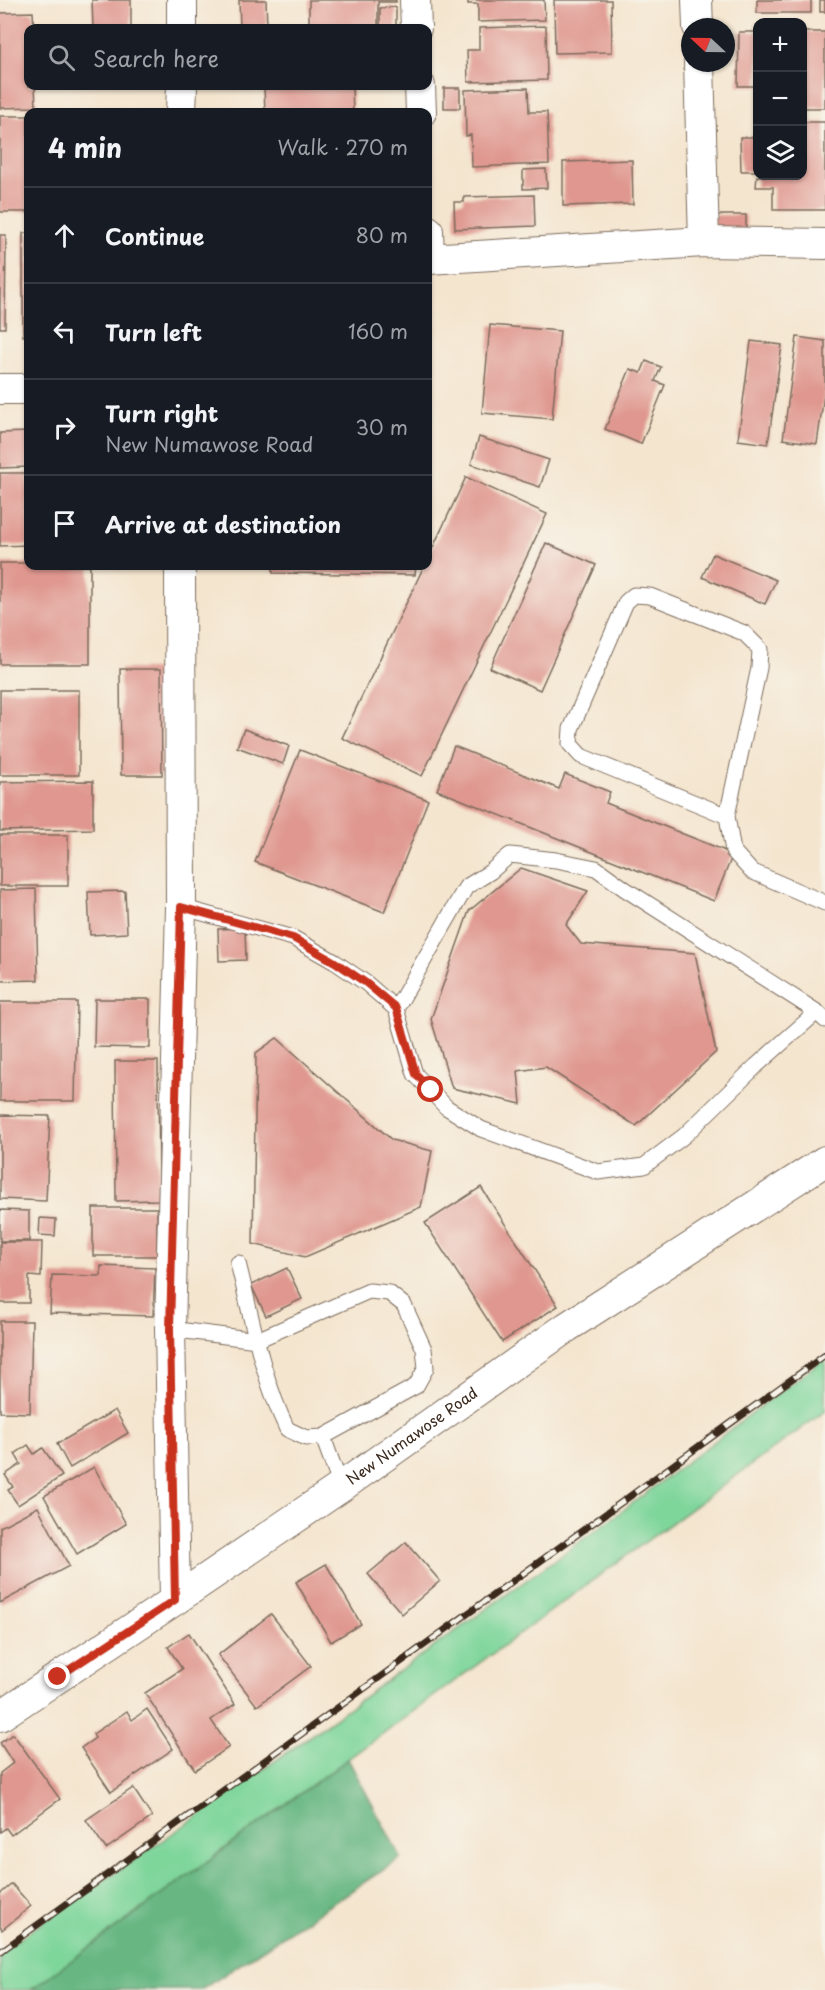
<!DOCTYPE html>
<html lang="en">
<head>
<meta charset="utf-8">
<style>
	body { margin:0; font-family:"Playpen Sans",sans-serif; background:#242831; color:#f1f3f6 }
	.controls { position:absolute; right:18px; top:18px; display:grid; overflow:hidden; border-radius:12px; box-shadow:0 2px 4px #0004 }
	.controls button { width:54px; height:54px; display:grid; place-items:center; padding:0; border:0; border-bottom:2px solid #363941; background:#171b24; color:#f1f3f6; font:30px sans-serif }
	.compass { position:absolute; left:681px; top:18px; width:54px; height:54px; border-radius:50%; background:#171b24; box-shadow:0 2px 4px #0004; rotate:292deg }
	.stop { position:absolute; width:18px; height:18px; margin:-14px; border:4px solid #c8321e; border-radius:50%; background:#fff }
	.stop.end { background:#c8321e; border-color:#fff; box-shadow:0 2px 6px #0008 }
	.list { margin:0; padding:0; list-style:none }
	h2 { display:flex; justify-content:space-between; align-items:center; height:78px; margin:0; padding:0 24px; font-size:26px }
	h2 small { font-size:20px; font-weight:400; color:#9ea1a6 }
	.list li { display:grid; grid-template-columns:39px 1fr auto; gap:18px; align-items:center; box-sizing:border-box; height:96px; padding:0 24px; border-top:2px solid #363941 }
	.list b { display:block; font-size:22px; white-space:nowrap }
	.list p { margin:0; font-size:20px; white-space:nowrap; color:#9ea1a6 }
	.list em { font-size:20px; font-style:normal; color:#9ea1a6 }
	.icon { flex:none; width:33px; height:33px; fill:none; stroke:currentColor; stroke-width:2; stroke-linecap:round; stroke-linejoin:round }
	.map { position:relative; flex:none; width:825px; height:1990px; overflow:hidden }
	.search { position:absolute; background:#171b24; box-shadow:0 2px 4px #0004; left:24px; top:24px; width:408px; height:66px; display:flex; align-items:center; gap:15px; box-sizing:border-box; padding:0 21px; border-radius:12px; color:#9ea1a6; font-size:22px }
	.panel { position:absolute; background:#171b24; box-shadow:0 2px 4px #0004; left:24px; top:108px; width:408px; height:462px; border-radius:12px }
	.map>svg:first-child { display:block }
	.green { fill:#7fd69b; stroke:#5d805c; stroke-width:1.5 }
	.forest { fill:#67b783; stroke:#517050; stroke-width:1.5 }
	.building { fill:#df978f }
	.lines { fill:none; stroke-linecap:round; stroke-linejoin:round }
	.lane-casing { stroke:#7c6b5c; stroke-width:17 }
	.street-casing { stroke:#7c6b5c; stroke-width:32 }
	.lane { stroke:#fff; stroke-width:15 }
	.street { stroke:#fff; stroke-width:30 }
	.rail-casing { stroke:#3b2a1e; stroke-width:7 }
	.rail { stroke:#f7f3e8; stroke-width:4.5; stroke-dasharray:14; stroke-linecap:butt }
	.route { stroke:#c8321e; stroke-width:8 }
	.labels { text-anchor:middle; stroke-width:6; stroke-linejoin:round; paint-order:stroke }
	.street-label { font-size:15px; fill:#3b2a1e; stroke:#f7f3e8 }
</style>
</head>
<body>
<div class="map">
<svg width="825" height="1990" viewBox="0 0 825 1990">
	<rect width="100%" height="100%" fill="#f7f3e8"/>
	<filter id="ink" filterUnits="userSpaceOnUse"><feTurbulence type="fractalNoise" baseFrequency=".0167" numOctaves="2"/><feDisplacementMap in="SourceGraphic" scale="12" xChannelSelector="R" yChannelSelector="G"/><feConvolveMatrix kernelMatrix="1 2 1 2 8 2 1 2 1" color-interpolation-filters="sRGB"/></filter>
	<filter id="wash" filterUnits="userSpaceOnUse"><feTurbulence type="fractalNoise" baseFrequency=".008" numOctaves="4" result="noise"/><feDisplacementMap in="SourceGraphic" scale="24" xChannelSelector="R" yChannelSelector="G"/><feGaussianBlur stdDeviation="1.35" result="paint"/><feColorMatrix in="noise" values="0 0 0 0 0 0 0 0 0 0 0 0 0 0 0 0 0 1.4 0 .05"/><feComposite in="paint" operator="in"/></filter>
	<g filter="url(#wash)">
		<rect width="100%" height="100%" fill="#f4e5cf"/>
		<!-- green -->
		<polygon class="green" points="825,1358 825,1411 31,1990 0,1990 0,1952 211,1807 610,1520"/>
		<!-- forest -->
		<polygon class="forest" points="348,1759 401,1858 201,1990 31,1990"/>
		<g id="blocks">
			<!-- building -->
			<g class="building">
				<polygon points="92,0 131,0 131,28 93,28"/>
				<polygon points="239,0 266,0 267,26 240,27"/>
				<polygon points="309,0 396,0 396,2 378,2 378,28 309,28"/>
				<polygon points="468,0 544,0 545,20 478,22 478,4 468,4"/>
				<polygon points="554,0 611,0 612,52 555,53"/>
				<rect x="757" y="0" width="54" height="13"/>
				<rect x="820" y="0" width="5" height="12"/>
				<polygon points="396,7 396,28 380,28 380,8"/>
				<polygon points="33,12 34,28 28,28 28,86 35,86 36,107 0,108 0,13"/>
				<polygon points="546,26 547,80 468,82 467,50 479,50 479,28"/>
				<polygon points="739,32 758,32 758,86 738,86"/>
				<rect x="802" y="32" width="23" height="76"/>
				<polygon points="264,86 352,86 353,112 265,112"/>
				<rect x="444" y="88" width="16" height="20"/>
				<polygon points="528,88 529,112 547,112 549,164 472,167 471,135 466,136 465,90"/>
				<rect x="0" y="116" width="28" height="96"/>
				<polygon points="802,122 825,122 825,210 773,210 773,187 756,187 757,176 802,176"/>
				<polygon points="740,137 758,137 758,171 741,171"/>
				<polygon points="632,160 633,204 563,206 563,162"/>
				<polygon points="546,169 547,188 523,189 523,170"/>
				<polygon points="534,195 535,226 455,229 454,202 464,202 464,197"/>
				<polygon points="714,215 746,215 746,232 714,231"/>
				<rect x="23" y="233" width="5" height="103"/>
				<polygon points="0,235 6,235 5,328 0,328"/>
				<polygon points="490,325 560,331 552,419 482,413"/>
				<polygon points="797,337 825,341 825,388 817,444 783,439"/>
				<polygon points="751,341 782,345 768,444 738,440"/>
				<polygon points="646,361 661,367 655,381 665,385 641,444 605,429 630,369 641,373"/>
				<polygon points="28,432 28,467 0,468 0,433"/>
				<polygon points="479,437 549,460 540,487 471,464"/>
				<polygon points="0,473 28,473 28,545 0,546"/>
				<polygon points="466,477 547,514 422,776 342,738 424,566 428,566 428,558"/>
				<polygon points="546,543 596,565 540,690 490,668"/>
				<polygon points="713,554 776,580 765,604 702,577"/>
				<polygon points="0,563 28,563 28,566 90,566 90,664 0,664"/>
				<polygon points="273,566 416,566 415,575 273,573"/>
				<polygon points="120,669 161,669 162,775 121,775"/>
				<rect x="0" y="690" width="79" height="85"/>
				<polygon points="244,729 289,746 283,764 237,747"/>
				<polygon points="454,746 559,789 565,774 610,792 606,803 733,854 714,901 437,790"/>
				<polygon points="300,750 428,800 384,912 255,862"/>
				<polygon points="93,781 93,829 0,831 0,782"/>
				<rect x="0" y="835" width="68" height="51"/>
				<polygon points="521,868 588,891 566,925 581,944 695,953 716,1052 636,1126 546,1067 518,1071 521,1104 452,1088 431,1019 469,911"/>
				<polygon points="36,889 38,980 0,981 0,890"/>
				<polygon points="125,891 127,933 90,935 88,892"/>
				<polygon points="245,928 246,960 219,961 218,929"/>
				<polygon points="95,999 150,999 150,1048 94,1047"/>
				<polygon points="0,1002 77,1002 75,1101 0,1101"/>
				<polygon points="277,1038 392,1140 432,1151 421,1207 305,1257 253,1244 256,1053"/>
				<polygon points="115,1061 158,1061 159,1200 116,1201"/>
				<polygon points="0,1115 50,1116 46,1201 0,1199"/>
				<polygon points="481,1187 558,1306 502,1342 425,1223"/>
				<rect x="93" y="1208" width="64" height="48"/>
				<polygon points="0,1210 29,1211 29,1241 0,1241"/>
				<polygon points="40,1218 56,1219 55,1236 39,1235"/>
				<polygon points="0,1242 42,1242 41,1277 29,1276 29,1303 0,1303"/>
				<polygon points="101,1266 155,1268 153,1316 50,1313 52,1275 101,1276"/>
				<polygon points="287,1268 302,1299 266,1316 251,1285"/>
				<polygon points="0,1321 32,1321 30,1413 0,1412"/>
				<polygon points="115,1410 128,1433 70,1468 57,1444"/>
				<polygon points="28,1445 34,1454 43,1448 62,1476 18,1505 8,1490 13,1487 5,1475 21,1464 15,1454"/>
				<polygon points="94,1467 126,1524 77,1554 44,1496"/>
				<polygon points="38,1507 69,1566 0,1603 0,1527"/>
				<polygon points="406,1542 440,1581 402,1614 368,1574"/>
				<polygon points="326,1564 361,1624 331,1642 296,1582"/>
				<polygon points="271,1614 311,1666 257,1706 218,1655"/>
				<polygon points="189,1633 235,1704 211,1720 229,1747 195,1770 145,1693 182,1669 168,1647"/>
				<polygon points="147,1709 173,1749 111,1792 81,1748 95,1738 93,1734 127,1711 132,1720"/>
				<polygon points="13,1734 60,1799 11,1835 6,1828 0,1832 0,1773 13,1763 0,1743"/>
				<polygon points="133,1788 152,1817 106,1849 86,1820"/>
				<polygon points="12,1884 31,1906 2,1930 0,1927 0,1894"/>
			</g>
		</g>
	</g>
	<g filter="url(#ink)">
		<use href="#blocks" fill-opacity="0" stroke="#7c6b5c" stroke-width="1.5"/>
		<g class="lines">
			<defs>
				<g id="lane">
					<polyline points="727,816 581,756 570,744 571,729 626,602 634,595 650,596 744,633 760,649 759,668 727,816 733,851 751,871 825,903"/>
					<polyline points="181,907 293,938 335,962 366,983 396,1009 415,1074 446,1107 481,1129 598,1172 644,1166 684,1136 756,1066 817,1012 825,1020"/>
					<polyline points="396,1009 466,887 490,872 510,855 556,860 596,868 625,889 817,1012"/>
					<path d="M170 1329 257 1340 369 1291 389 1293 404 1305 424 1349 426 1368 416 1386 323 1437 306 1438 287 1429C262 1377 252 1319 238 1263"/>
					<polyline points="323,1437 341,1487"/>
				</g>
				<g id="street">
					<polyline points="415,0 416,28"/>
					<polyline points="697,0 698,27"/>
					<polyline points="182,28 182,0"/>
					<polyline points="699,63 704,242"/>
					<polyline points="420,86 421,112"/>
					<polyline points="181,112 182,86"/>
					<polyline points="428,231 429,259"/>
					<polyline points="428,259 704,242 825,244"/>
					<polyline points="0,389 28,389"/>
					<polyline points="175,1600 170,1329 181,907 180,566"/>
					<path id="s1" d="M0 1716 175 1600 341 1487 567 1327 825 1161"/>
				</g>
			</defs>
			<!-- lane casing -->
			<use href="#lane" class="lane-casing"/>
			<!-- street casing -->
			<use href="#street" class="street-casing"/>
			<!-- lane -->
			<use href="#lane" class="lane"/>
			<!-- street -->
			<use href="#street" class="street"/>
			<defs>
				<polyline id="rail" points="0,1952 825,1355"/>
			</defs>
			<!-- rail casing -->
			<use href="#rail" class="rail-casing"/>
			<!-- rail -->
			<use href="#rail" class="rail"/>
		</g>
	</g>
	<g class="lines" filter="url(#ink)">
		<!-- route -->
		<polyline class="route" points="58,1677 175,1600 170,1329 181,907 293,938 335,962 366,983 396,1008 416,1074 431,1090"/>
	</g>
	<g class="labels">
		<!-- street labels -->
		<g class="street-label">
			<text dy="5" stroke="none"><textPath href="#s1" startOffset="498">New Numawose Road</textPath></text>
		</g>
	</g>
</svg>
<div class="controls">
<button>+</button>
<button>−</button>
<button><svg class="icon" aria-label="layers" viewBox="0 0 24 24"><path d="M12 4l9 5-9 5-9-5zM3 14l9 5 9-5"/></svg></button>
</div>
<svg class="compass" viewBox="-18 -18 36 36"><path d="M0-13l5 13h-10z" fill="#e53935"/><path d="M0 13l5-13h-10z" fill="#9ea1a6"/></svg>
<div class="stop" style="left:431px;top:1090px"></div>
<div class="stop end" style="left:58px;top:1677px"></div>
<div class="search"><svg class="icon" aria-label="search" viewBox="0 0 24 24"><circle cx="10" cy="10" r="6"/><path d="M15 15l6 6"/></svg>Search here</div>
<section class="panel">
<h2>4 min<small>Walk · 270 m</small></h2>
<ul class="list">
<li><svg class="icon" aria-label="ahead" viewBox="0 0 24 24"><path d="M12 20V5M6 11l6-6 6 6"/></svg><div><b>Continue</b></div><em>80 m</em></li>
<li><svg class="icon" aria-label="left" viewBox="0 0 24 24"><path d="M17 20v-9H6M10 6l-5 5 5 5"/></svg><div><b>Turn left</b></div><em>160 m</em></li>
<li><svg class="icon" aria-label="right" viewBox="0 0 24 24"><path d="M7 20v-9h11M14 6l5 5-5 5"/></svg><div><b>Turn right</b><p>New Numawose Road</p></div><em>30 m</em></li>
<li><svg class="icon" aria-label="arrive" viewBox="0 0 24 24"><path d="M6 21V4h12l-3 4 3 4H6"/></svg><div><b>Arrive at destination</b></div></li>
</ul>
</section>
</div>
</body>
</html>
